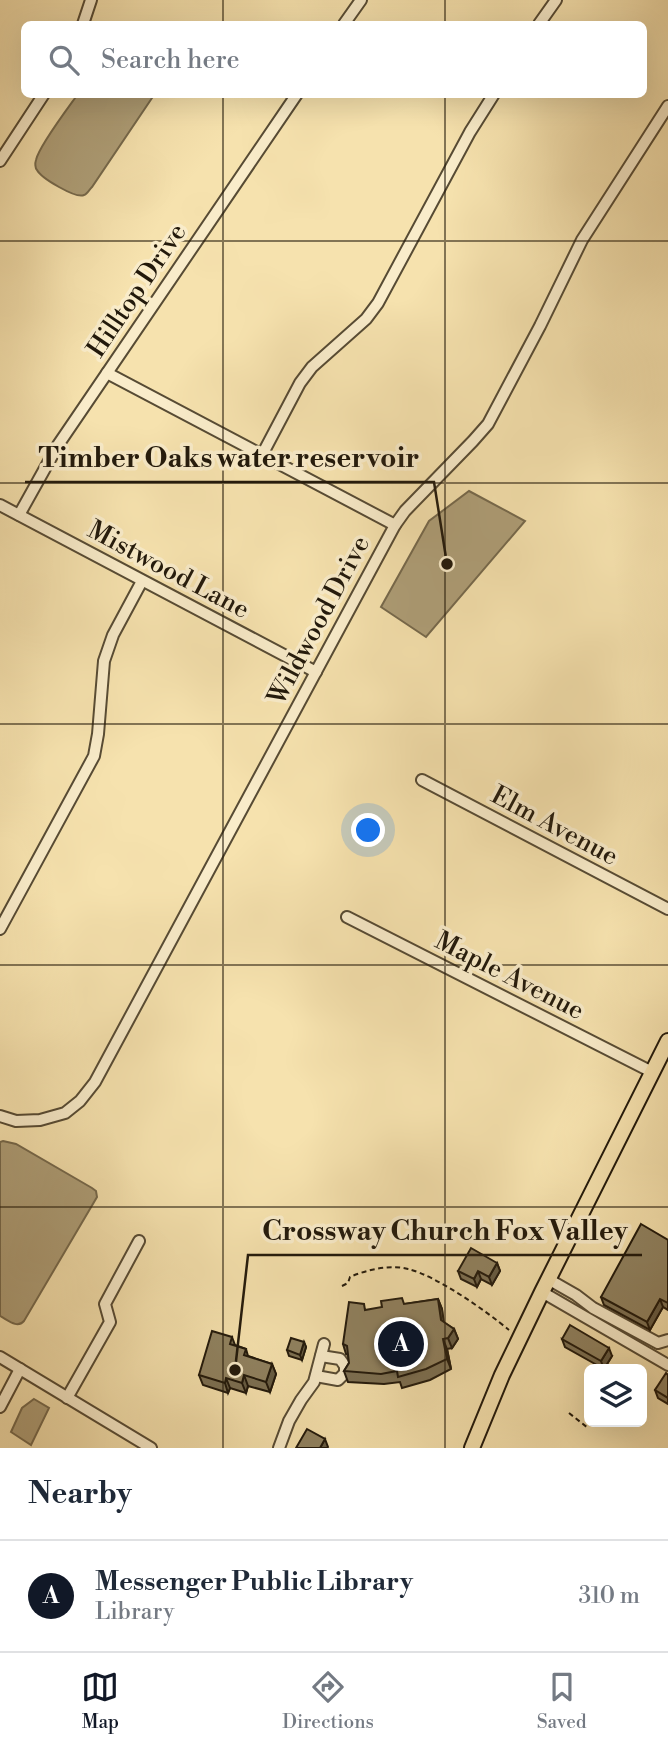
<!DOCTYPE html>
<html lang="en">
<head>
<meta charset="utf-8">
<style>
	body { margin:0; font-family:"Libre Bodoni",serif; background:#f6f6f7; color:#1f2937 }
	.controls { position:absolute; right:21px; bottom:21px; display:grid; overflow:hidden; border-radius:10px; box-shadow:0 7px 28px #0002 }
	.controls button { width:63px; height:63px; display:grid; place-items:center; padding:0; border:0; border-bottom:2px solid #e0e1e3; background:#fff; color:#1f2937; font:35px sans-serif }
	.you { position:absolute; left:369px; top:831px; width:24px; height:24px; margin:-18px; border:5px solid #fff; border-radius:50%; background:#1a73e8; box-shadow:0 0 0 10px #1a73e833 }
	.badge { display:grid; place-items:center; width:46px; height:46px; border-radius:50%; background:#111827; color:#fff; font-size:23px; font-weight:700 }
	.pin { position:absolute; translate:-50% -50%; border:4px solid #fff; box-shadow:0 2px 7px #0006 }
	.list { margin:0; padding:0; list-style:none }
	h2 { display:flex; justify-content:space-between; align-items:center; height:91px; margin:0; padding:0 28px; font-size:30px }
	h2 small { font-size:23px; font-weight:400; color:#747a83 }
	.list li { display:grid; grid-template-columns:46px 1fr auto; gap:21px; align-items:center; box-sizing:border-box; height:112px; padding:0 28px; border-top:2px solid #e0e1e3 }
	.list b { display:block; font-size:26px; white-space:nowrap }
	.list p { margin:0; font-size:23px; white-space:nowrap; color:#747a83 }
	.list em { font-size:23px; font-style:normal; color:#747a83 }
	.icon { flex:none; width:38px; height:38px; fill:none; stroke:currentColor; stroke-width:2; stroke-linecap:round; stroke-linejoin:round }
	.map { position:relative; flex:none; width:668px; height:1448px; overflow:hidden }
	.search { position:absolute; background:#fff; box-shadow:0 7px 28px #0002; left:21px; right:21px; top:21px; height:77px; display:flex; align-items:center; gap:18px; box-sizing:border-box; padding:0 24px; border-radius:10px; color:#747a83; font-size:26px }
	.sheet { height:203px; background:#fff }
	nav { display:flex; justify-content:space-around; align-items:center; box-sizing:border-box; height:98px; border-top:2px solid #e0e1e3; background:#fff; font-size:19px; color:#747a83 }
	nav a { display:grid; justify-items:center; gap:4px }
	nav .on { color:#111827 }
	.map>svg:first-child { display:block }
	.water { fill:#ae9e77; stroke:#76694c; stroke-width:2 }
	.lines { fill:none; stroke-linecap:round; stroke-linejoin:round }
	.minor-casing { stroke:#574b34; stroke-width:14 }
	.major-casing { stroke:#22190b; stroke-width:18 }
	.path { stroke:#22190b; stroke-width:2; stroke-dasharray:5 3.5; stroke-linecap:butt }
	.minor { stroke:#f9ecca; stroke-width:10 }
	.major { stroke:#f6e2ae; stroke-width:14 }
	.wall { fill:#7c7053; stroke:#22190b; stroke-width:2 }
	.shaded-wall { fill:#655b43; stroke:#22190b; stroke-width:2 }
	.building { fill:#908260; stroke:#22190b; stroke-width:2 }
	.grid { fill:none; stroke:#22190b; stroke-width:2; stroke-opacity:0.55 }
	.labels { text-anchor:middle; stroke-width:7; stroke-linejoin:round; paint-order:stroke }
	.street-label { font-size:26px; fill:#22190b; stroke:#f9ecca }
	.leader { fill:none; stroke:#22190b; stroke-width:2.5 }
	.callout-dot { fill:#22190b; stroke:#f9ecca; stroke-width:2.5 }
	.callout-label { font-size:28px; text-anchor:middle; font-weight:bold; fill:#22190b; stroke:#f9ecca; stroke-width:7; stroke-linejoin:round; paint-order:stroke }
</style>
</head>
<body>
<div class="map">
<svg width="668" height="1448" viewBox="0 0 668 1448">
	<rect width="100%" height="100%" fill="#f6e2ae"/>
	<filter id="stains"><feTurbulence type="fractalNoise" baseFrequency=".00286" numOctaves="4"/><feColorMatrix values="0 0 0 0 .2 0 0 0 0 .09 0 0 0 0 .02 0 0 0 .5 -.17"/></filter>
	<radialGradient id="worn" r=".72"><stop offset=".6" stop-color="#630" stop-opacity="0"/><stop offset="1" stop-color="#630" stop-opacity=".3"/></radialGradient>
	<!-- water -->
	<g class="water">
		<path d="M78 94 154 95 92 187C89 190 87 194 84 195 76 199 41 178 37 170 35 168 35 163 36 160 39 146 68 108 78 94Z"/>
		<polygon points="469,491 525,521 426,637 381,607 429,521"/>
		<path d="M3 1141 16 1144 92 1188 96 1191 97 1197 24 1321C17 1329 8 1320 0 1316V1142Z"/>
		<polygon points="34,1399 49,1408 31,1445 11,1432 22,1408"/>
	</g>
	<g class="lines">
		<defs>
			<g id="minor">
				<polyline points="83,24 91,0"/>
				<polyline points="344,24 361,0"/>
				<polyline points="539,24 556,0"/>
				<polyline points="0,161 44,94"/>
				<polyline points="107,373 395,525"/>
				<polyline points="262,455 300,383 312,367 366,319 378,303 470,132 494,94"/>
				<polyline points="0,505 316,672"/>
				<polyline points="19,515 58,445 297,94"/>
				<polyline points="422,780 668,909"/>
				<polyline points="347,917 652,1072"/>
				<polyline points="0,929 94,756 98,734 104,661 113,635 142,581"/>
				<polyline points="0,1116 16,1121 40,1120 65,1113 80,1101 95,1082 395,525 405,511 473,441 488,424 540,326 582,240 668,106"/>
				<polyline points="548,1279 576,1295 593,1308 658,1343 668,1340"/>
				<polyline points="542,1292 668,1365"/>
				<polyline points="0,1357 151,1448"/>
				<polyline points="316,1376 338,1380 345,1373 345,1366 340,1359 321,1356"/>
				<polyline points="67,1398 110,1322 105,1304 139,1241"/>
				<polyline points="0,1407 20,1369"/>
				<polyline points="279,1448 289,1421 301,1400 314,1382 324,1344"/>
			</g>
			<polyline id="major" points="472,1448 502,1375 542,1292 668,1041"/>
		</defs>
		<!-- minor casing -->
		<use href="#minor" class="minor-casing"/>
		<!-- major casing -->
		<use href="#major" class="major-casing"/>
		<!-- path -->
		<g class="path">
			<path d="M342 1286 348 1283 350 1277C366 1270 390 1264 408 1269 437 1276 486 1311 509 1330"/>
			<polyline points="569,1413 588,1428"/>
		</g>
		<!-- minor -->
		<use href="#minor" class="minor"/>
		<!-- major -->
		<use href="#major" class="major"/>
	</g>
	<!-- wall -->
	<g class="wall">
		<polygon points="668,1240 668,1310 663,1307 650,1330 604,1305 601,1297"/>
		<polygon points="497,1263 500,1271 492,1285 481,1279 477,1287 461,1279 458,1271"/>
		<polygon points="438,1299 442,1309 443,1322 454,1329 458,1339 452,1348 447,1349 451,1369 430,1380 402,1388 400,1382 384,1384 348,1382 344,1371 349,1363 348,1355 346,1354 343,1344 405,1304"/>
		<polygon points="232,1337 235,1345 246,1349 248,1356 272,1364 276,1374 270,1392 248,1386 246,1393 230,1388 228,1393 203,1385 199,1375"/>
		<polygon points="562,1339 612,1356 604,1369 565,1347"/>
		<polygon points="304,1342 306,1347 302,1360 289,1356 287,1350"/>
		<polygon points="668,1375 668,1404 658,1398 655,1390"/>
	</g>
	<!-- shaded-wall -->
	<g class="shaded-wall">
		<polygon points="497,1263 500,1271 492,1285 489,1277"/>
		<polygon points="478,1271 481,1279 477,1287 474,1279"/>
		<polygon points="438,1299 442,1309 445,1330 441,1320"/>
		<polygon points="660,1299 663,1307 650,1330 647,1322"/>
		<polygon points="454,1329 458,1339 452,1348 448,1338"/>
		<polygon points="443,1339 447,1349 451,1369 447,1359"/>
		<polygon points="304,1342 306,1347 302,1360 300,1355"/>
		<polygon points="609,1348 612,1356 604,1369 601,1361"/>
		<polygon points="272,1364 276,1374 270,1392 266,1382"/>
		<polygon points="244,1375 248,1386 246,1393 242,1383"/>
		<polygon points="226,1378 230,1388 228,1393 225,1383"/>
		<polygon points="325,1439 328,1447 327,1448 320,1448"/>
	</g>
	<!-- building -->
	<g class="building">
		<polygon points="641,1224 668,1240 668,1303 660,1299 647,1322 601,1297"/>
		<polygon points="471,1248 497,1263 489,1277 478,1271 474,1279 458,1271"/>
		<polygon points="402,1298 404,1304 438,1299 441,1320 454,1329 448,1338 443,1339 447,1359 426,1369 398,1377 397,1371 381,1374 344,1371 349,1363 347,1346 343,1344 349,1302 364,1304 365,1310 382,1307 381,1301"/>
		<polygon points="570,1325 609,1348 601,1361 562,1339"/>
		<polygon points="212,1331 232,1337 230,1344 246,1349 244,1355 272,1364 266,1382 244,1375 242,1383 226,1378 225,1383 199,1375"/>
		<polygon points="291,1338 304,1342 300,1355 287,1350"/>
		<polygon points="666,1373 668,1375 668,1398 655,1390"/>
		<polygon points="307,1429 325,1439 320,1448 296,1448"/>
	</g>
	<!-- grid -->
	<path class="grid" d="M223 0V24M445 0V24M223 94V1448M445 94V1448M0 241H668M0 483H668M0 724H668M0 965H668M0 1207H668"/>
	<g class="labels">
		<!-- street labels -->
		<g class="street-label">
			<text transform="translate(136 290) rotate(-56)" y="9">Hilltop Drive</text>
			<text transform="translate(169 569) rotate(28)" y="9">Mistwood Lane</text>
			<text transform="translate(318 620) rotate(-62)" y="9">Wildwood Drive</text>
			<text transform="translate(555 825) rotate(28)" y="9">Elm Avenue</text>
			<text transform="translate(510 975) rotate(27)" y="9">Maple Avenue</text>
		</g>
	</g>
	<!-- callouts -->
	<path class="leader" d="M447 564L434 482H25M235 1370L248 1255H642"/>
	<g class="callout-dot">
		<circle cx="447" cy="564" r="7"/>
		<circle cx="235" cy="1370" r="7"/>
	</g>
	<g class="callout-label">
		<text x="229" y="467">Timber Oaks water reservoir</text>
		<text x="445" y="1240">Crossway Church Fox Valley</text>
	</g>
	<rect width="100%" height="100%" filter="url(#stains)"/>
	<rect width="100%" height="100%" fill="url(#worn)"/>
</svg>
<div class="controls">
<button><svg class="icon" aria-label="layers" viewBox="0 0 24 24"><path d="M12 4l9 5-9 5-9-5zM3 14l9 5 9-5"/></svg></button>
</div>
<div class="you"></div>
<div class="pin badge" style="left:401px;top:1344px">A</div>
<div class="search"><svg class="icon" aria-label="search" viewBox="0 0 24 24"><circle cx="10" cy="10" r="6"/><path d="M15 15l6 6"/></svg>Search here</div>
</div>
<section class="sheet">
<h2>Nearby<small></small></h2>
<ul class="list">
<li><span class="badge">A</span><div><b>Messenger Public Library</b><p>Library</p></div><em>310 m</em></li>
</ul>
</section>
<nav>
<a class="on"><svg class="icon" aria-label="map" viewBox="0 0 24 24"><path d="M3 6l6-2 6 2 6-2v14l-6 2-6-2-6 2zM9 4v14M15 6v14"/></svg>Map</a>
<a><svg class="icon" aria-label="directions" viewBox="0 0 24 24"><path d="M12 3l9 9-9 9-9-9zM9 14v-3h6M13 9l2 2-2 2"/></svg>Directions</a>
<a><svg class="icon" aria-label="saved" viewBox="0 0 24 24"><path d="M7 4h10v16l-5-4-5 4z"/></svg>Saved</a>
</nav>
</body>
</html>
